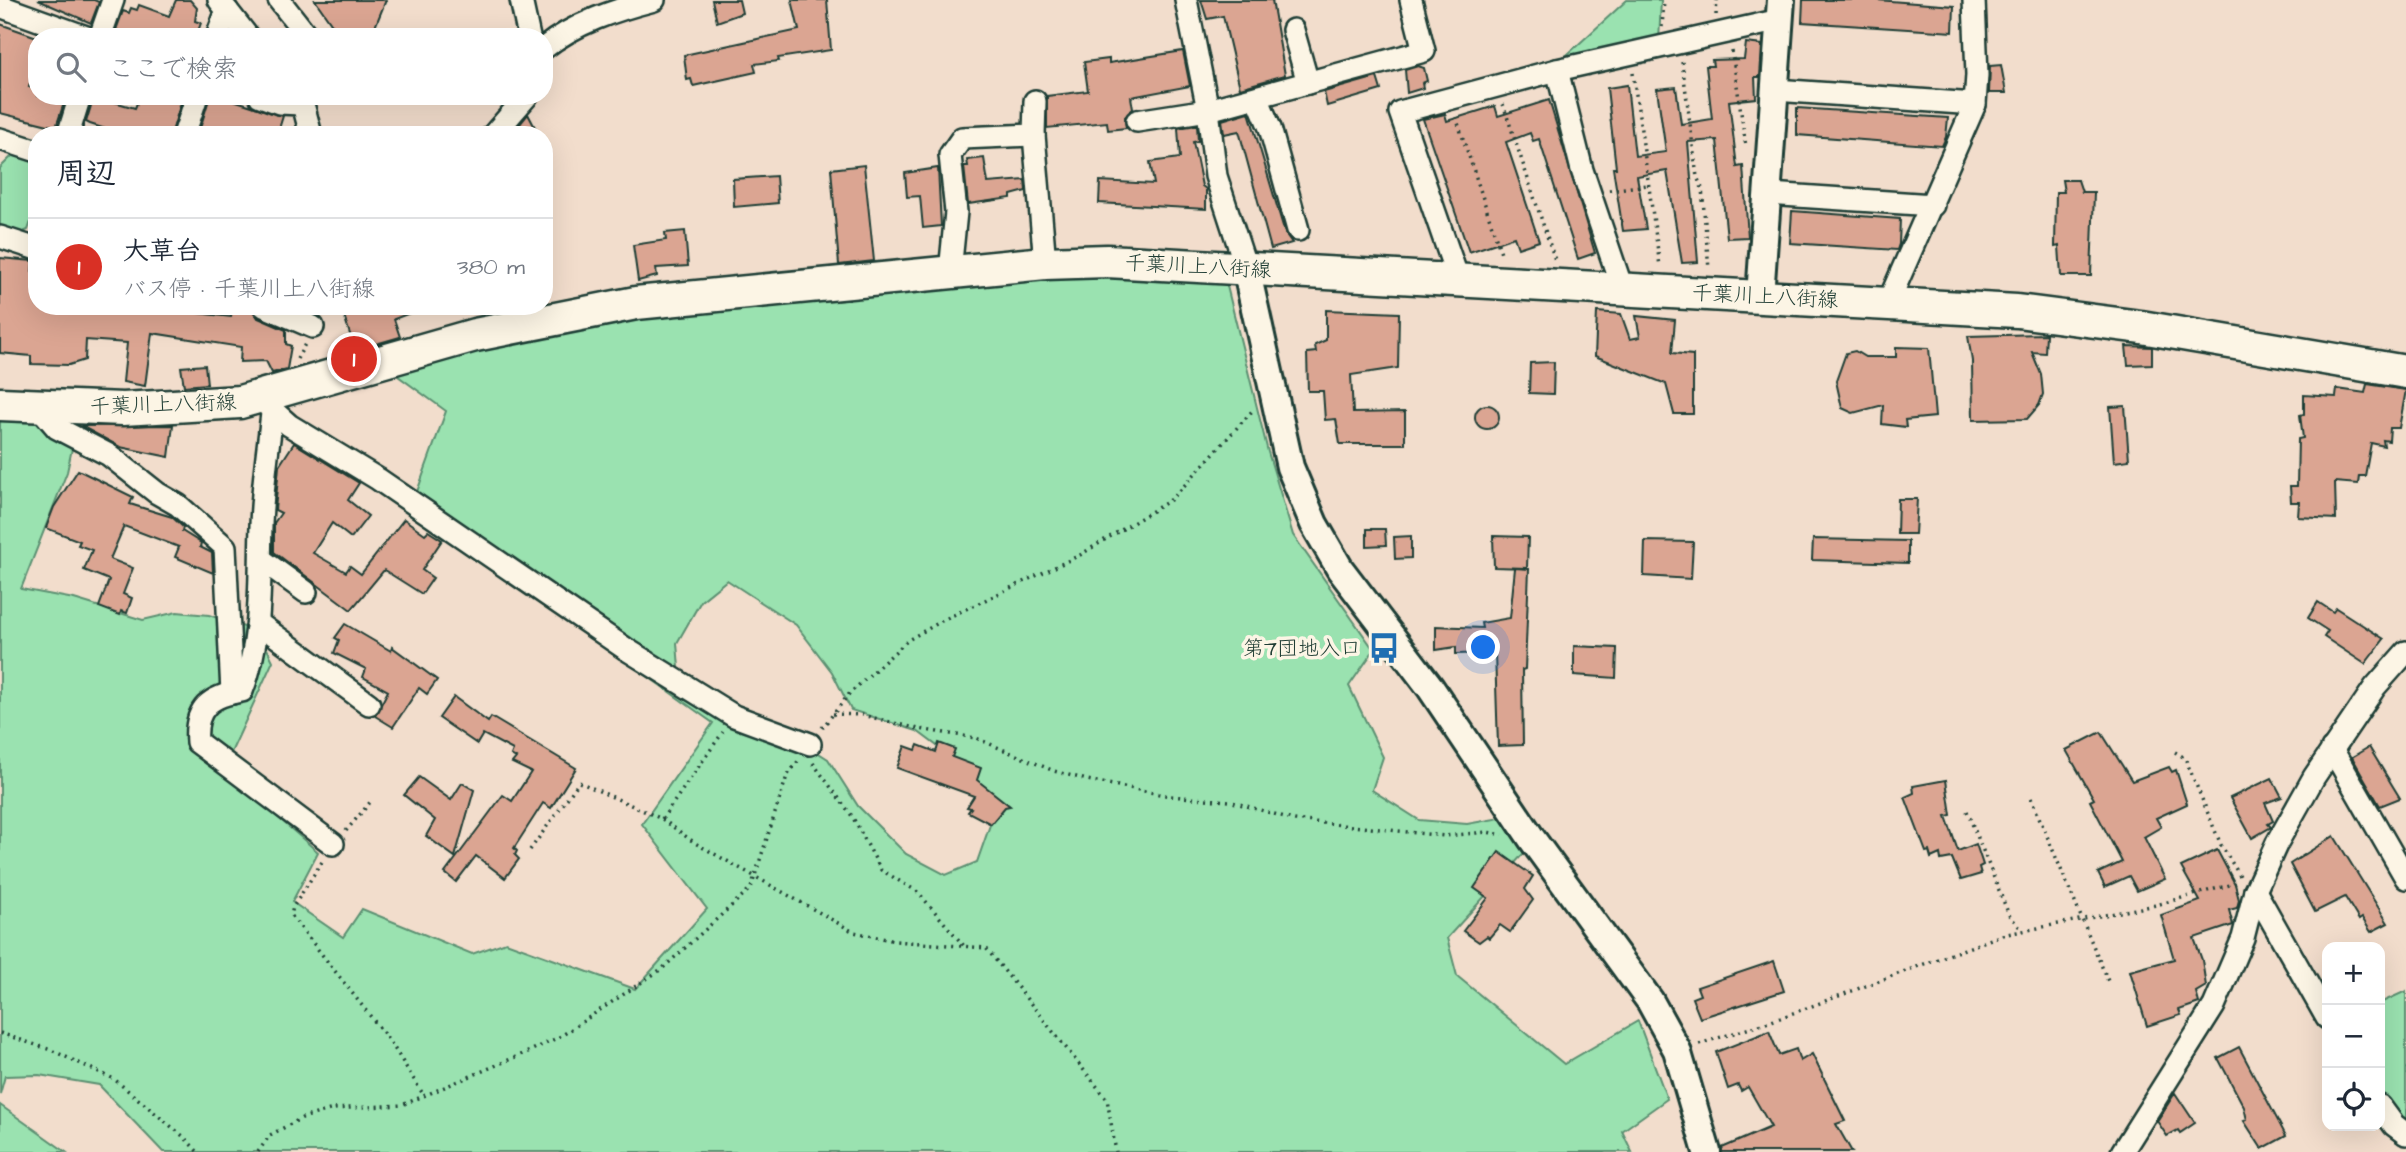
<!DOCTYPE html>
<html lang="ja">
<head>
<meta charset="utf-8">
<style>
	body { margin:0; font-family:"Architects Daughter","Klee One",sans-serif; background:#f2f2f3; color:#1f2937 }
	.controls { position:absolute; right:21px; bottom:21px; display:grid; overflow:hidden; border-radius:14px; box-shadow:0 7px 28px #0002 }
	.controls button { width:63px; height:63px; display:grid; place-items:center; padding:0; border:0; border-bottom:2px solid #e0e1e3; background:#fff; color:#1f2937; font:35px sans-serif }
	.you { position:absolute; left:1484px; top:648px; width:24px; height:24px; margin:-18px; border:5px solid #fff; border-radius:50%; background:#1a73e8; box-shadow:0 0 0 10px #1a73e833 }
	.badge { display:grid; place-items:center; width:46px; height:46px; border-radius:50%; background:#d93025; color:#fff; font-size:23px; font-weight:700 }
	.pin { position:absolute; translate:-50% -50%; border:4px solid #fff; box-shadow:0 2px 7px #0006 }
	.list { margin:0; padding:0; list-style:none }
	h2 { display:flex; justify-content:space-between; align-items:center; height:91px; margin:0; padding:0 28px; font-size:30px }
	h2 small { font-size:23px; font-weight:400; color:#747a83 }
	.list li { display:grid; grid-template-columns:46px 1fr auto; gap:21px; align-items:center; box-sizing:border-box; height:98px; padding:0 28px; border-top:2px solid #e0e1e3 }
	.list b { display:block; font-size:26px; white-space:nowrap }
	.list p { margin:0; font-size:23px; white-space:nowrap; color:#747a83 }
	.list em { font-size:23px; font-style:normal; color:#747a83 }
	.icon { flex:none; width:38px; height:38px; fill:none; stroke:currentColor; stroke-width:2; stroke-linecap:round; stroke-linejoin:round }
	.map { position:relative; flex:none; width:2406px; height:1152px; overflow:hidden }
	.search { position:absolute; background:#fff; box-shadow:0 7px 28px #0002; left:28px; top:28px; width:525px; height:77px; display:flex; align-items:center; gap:18px; box-sizing:border-box; padding:0 24px; border-radius:28px; color:#747a83; font-size:26px }
	.panel { position:absolute; background:#fff; box-shadow:0 7px 28px #0002; left:28px; top:126px; width:525px; height:189px; border-radius:28px }
	.map>svg:first-child { display:block }
	.green { fill:#9ae2b0; stroke:#5c9072; stroke-width:2; fill-rule:evenodd }
	.building { fill:#dba592; stroke:#1f3d34; stroke-width:2 }
	.lines { fill:none; stroke-linecap:round; stroke-linejoin:round }
	.minor-casing { stroke:#1f3d34; stroke-width:26 }
	.tertiary-casing { stroke:#1f3d34; stroke-width:32 }
	.primary-casing { stroke:#1f3d34; stroke-width:37 }
	.path { stroke:#1f3d34; stroke-width:3.5; stroke-dasharray:2 5; stroke-linecap:butt }
	.minor { stroke:#fcf5e5; stroke-width:21 }
	.tertiary { stroke:#fcf5e5; stroke-width:26 }
	.primary { stroke:#fcf5e5; stroke-width:32 }
	.labels { text-anchor:middle; stroke-width:7; stroke-linejoin:round; paint-order:stroke }
	.street-label { font-size:21px; fill:#1f3d34; stroke:#fcf5e5 }
	.poi-label { font-size:21px; fill:#1f3d34; stroke:#fcf5e5; text-anchor:end }
</style>
</head>
<body>
<div class="map">
<svg width="2406" height="1152" viewBox="0 0 2406 1152">
	<rect width="100%" height="100%" fill="#f2ddcc"/>
	<filter id="ink" filterUnits="userSpaceOnUse"><feTurbulence type="fractalNoise" baseFrequency=".0143" numOctaves="2"/><feDisplacementMap in="SourceGraphic" scale="14" xChannelSelector="R" yChannelSelector="G"/><feConvolveMatrix kernelMatrix="1 2 1 2 8 2 1 2 1" color-interpolation-filters="sRGB"/></filter>
	<g filter="url(#ink)">
		<!-- green -->
		<g class="green">
			<polygon points="1627,0 1661,0 1659,42 1557,64"/>
			<polygon points="14,154 37,162 37,205 28,230 13,236 0,231 0,168"/>
			<path d="M1084 268 1224 274 1268 452 1293 535 1374 650 1349 686 1383 757 1372 790 1419 820 1467 824 1500 818 1524 853 1447 938 1457 976 1564 1064 1638 1021 1667 1099 1622 1131 1632 1152H163L99 1085 39 1075 5 1076 0 1094V417L77 425 67 472 21 589 74 599 143 620 177 612 209 615 259 632 273 661 223 770 318 852 292 902 343 937 362 909 472 954 506 942 635 989 707 909 642 824 713 723 501 572 413 503 446 411 394 373 553 324ZM727 580 796 625 832 672 851 710 917 731 961 764 991 822 977 862 946 875 906 854 858 806 828 759 789 734 680 680 677 643 701 601Z"/>
			<polygon points="2406,991 2406,1130 2380,1100 2380,1003"/>
			<polygon points="0,1105 66,1152 0,1152"/>
		</g>
		<!-- building -->
		<g class="building">
			<polygon points="38,0 94,0 99,2 91,23"/>
			<polygon points="176,0 190,0 197,8 195,21 201,23 196,37 135,37 116,30 123,11 129,13 131,8 137,10 139,5 169,16"/>
			<polygon points="315,0 386,0 371,37 329,37 333,26"/>
			<polygon points="712,0 739,0 742,13 717,22"/>
			<polygon points="792,0 827,0 831,50 778,58 779,61 754,64 756,72 693,86 691,79 687,80 684,55 799,30"/>
			<polygon points="1201,0 1272,0 1285,75 1240,88 1223,16 1207,19"/>
			<polygon points="1803,0 1877,0 1954,6 1953,32 1802,22"/>
			<polygon points="0,24 37,37 37,63 29,87 37,89 37,96 54,96 65,100 56,127 0,113"/>
			<polygon points="1746,43 1762,45 1760,77 1755,77 1756,98 1729,101 1737,167 1743,166 1748,237 1727,238 1717,140 1688,142 1698,262 1682,263 1667,171 1637,176 1646,229 1623,231 1613,168 1616,168 1607,88 1627,85 1635,156 1666,152 1657,89 1676,87 1681,124 1712,119 1706,66 1713,66 1712,60 1744,59"/>
			<polygon points="1183,51 1190,86 1131,97 1133,109 1125,117 1126,128 1108,130 1107,122 1047,128 1047,96 1088,91 1084,62 1109,59 1109,63"/>
			<polygon points="2001,65 2006,93 1989,93 1990,66"/>
			<polygon points="1418,66 1424,68 1427,81 1422,83 1423,88 1407,93 1405,70"/>
			<polygon points="1377,77 1381,90 1327,106 1324,92"/>
			<polygon points="94,96 135,108 140,96 183,96 171,135 124,135 90,124 86,122"/>
			<polygon points="210,96 221,96 283,116 277,135 198,135"/>
			<polygon points="1549,100 1595,253 1578,259 1539,139 1533,141 1530,133 1506,142 1539,241 1518,248 1514,237 1469,252 1423,119 1445,114 1447,121 1495,106 1498,116"/>
			<polygon points="1797,108 1948,118 1946,137 1942,146 1797,135"/>
			<polygon points="1249,112 1285,233 1292,243 1271,249 1239,131 1224,134 1222,120"/>
			<polygon points="528,114 539,135 511,135"/>
			<polygon points="1197,125 1198,141 1193,142 1202,186 1206,189 1206,209 1099,203 1100,181 1154,184 1150,162 1180,158 1178,128"/>
			<polygon points="984,158 988,183 1025,180 1026,191 1011,195 1011,198 968,204 964,166 968,166 967,160"/>
			<polygon points="864,165 874,261 839,265 831,169"/>
			<polygon points="938,168 941,226 923,228 920,196 907,197 905,173"/>
			<polygon points="776,176 778,203 734,207 733,179"/>
			<polygon points="2062,180 2078,180 2082,192 2094,192 2091,276 2061,276 2059,246 2055,247 2056,192 2064,192"/>
			<polygon points="1792,211 1900,219 1899,244 1897,250 1790,243"/>
			<polygon points="685,231 688,266 656,268 657,276 638,281 633,245 666,240 665,233"/>
			<polygon points="0,258 33,261 32,271 37,272 37,306 135,306 231,317 232,306 251,306 258,318 286,330 286,344 291,346 287,369 272,373 266,361 240,362 241,347 152,333 145,386 123,382 127,343 86,340 85,360 69,365 31,364 31,356 0,353"/>
			<polygon points="341,306 423,306 423,308 394,319 400,337 355,350"/>
			<polygon points="1326,310 1399,313 1398,368 1351,375 1353,413 1405,412 1405,444 1340,444 1336,419 1325,420 1323,391 1308,391 1307,353 1316,352 1315,345 1326,340"/>
			<polygon points="1597,312 1621,314 1630,339 1640,337 1636,316 1675,320 1672,353 1693,355 1693,414 1674,414 1666,384 1595,356"/>
			<polygon points="2046,334 2045,353 2032,352 2041,374 2043,394 2039,405 2027,419 1973,420 1972,361 1968,336"/>
			<polygon points="2126,346 2152,347 2152,364 2128,365"/>
			<polygon points="1896,347 1929,348 1935,417 1905,420 1906,427 1882,424 1883,405 1853,413 1842,408 1836,381 1846,353 1855,351 1865,357 1896,357"/>
			<polygon points="1554,362 1553,394 1529,393 1530,363"/>
			<polygon points="205,365 207,384 184,386 181,367"/>
			<polygon points="2367,384 2406,390 2399,428 2390,428 2389,441 2383,440 2384,446 2371,443 2365,476 2359,476 2358,484 2335,482 2336,519 2298,517 2299,502 2291,502 2290,486 2297,486 2298,439 2303,438 2300,415 2304,414 2304,395 2336,397 2337,389 2365,393"/>
			<circle cx="1487" cy="417" r="12"/>
			<polygon points="2125,406 2129,460 2114,462 2110,407"/>
			<polygon points="173,425 169,457 120,447 81,426"/>
			<polygon points="294,443 359,483 348,500 368,516 351,538 332,523 313,553 346,572 350,566 361,574 404,519 425,534 428,531 442,540 422,570 433,578 422,594 384,570 351,610 274,552 274,523 281,513 275,510 279,466"/>
			<polygon points="78,470 133,497 130,504 172,517 183,527 182,531 201,543 200,547 212,553 213,573 175,557 179,547 124,526 110,559 133,568 123,594 132,598 127,613 121,611 120,615 99,607 109,580 84,570 92,550 78,545 80,541 46,528 54,507"/>
			<polygon points="1898,499 1917,499 1915,534 1897,534"/>
			<polygon points="1367,529 1385,529 1386,545 1367,546"/>
			<polygon points="1411,536 1411,558 1395,559 1394,537"/>
			<polygon points="1493,536 1528,537 1527,568 1494,567"/>
			<polygon points="1813,539 1908,541 1908,563 1812,560"/>
			<polygon points="1645,541 1693,542 1691,579 1644,576"/>
			<polygon points="1515,568 1529,569 1525,669 1522,670 1523,745 1498,746 1495,653 1456,654 1456,647 1436,650 1436,626 1482,628 1481,623 1510,618"/>
			<polygon points="2318,602 2333,612 2336,608 2384,639 2365,664 2324,637 2328,631 2308,618"/>
			<polygon points="345,624 391,651 392,647 437,680 427,694 419,688 393,727 375,716 388,691 363,677 366,669 334,653 339,640 335,638"/>
			<polygon points="1574,646 1617,648 1616,678 1574,675"/>
			<polygon points="454,697 488,722 491,717 576,768 551,808 543,803 514,848 517,851 515,855 519,859 505,878 476,856 456,882 445,873 503,795 512,801 531,772 512,763 516,758 511,755 513,750 483,734 477,744 439,718"/>
			<polygon points="2101,732 2132,781 2169,767 2172,772 2176,770 2187,804 2156,818 2161,827 2144,837 2165,879 2137,891 2129,876 2105,887 2098,873 2122,862 2090,801 2094,799 2066,750"/>
			<polygon points="939,743 955,749 952,757 981,768 977,780 1010,806 1005,807 991,824 968,812 971,808 967,807 974,796 897,768 905,746 916,750 918,745 936,752"/>
			<polygon points="2369,747 2400,798 2380,806 2352,757"/>
			<polygon points="419,777 451,800 462,783 474,790 455,857 426,836 435,820 404,795"/>
			<polygon points="2272,778 2282,797 2265,803 2273,821 2268,824 2271,827 2252,838 2230,798"/>
			<polygon points="1946,780 1951,815 1946,816 1958,851 1976,844 1983,865 1979,867 1981,874 1961,880 1952,858 1941,860 1940,854 1931,858 1929,851 1926,852 1905,797 1914,793 1913,786"/>
			<polygon points="2334,836 2388,923 2371,932 2362,918 2359,920 2345,897 2315,912 2290,864"/>
			<polygon points="2217,850 2235,884 2239,900 2237,908 2229,910 2233,925 2194,938 2202,960 2206,986 2196,992 2199,1003 2179,1010 2181,1015 2147,1026 2130,971 2174,959 2161,915 2200,901 2181,867"/>
			<polygon points="1499,852 1533,876 1525,889 1533,900 1510,932 1500,925 1489,938 1487,936 1479,942 1463,931 1488,898 1474,888"/>
			<polygon points="1774,961 1784,991 1700,1018 1692,998 1700,995 1697,987"/>
			<polygon points="1769,1031 1779,1055 1796,1049 1800,1061 1812,1054 1845,1121 1836,1124 1852,1152 1722,1152 1722,1148 1771,1127 1748,1087 1741,1091 1738,1085 1728,1089 1716,1052"/>
			<polygon points="2239,1047 2286,1136 2262,1149 2244,1121 2247,1120 2244,1107 2218,1058"/>
			<polygon points="2175,1093 2195,1123 2180,1133 2178,1130 2167,1136 2157,1121"/>
		</g>
		<g class="lines">
			<defs>
				<g id="minor">
					<polyline points="219,0 248,37"/>
					<polyline points="279,0 308,37"/>
					<polyline points="521,0 529,37"/>
					<polyline points="1186,0 1208,110 1216,176 1246,268"/>
					<polyline points="0,6 86,37"/>
					<polyline points="1293,30 1308,83"/>
					<polyline points="100,37 113,0"/>
					<polyline points="217,37 227,10"/>
					<path d="M544 48C575 23 615 10 654 0"/>
					<polyline points="1557,70 1582,170 1622,288"/>
					<polyline points="1775,90 1975,104"/>
					<polyline points="260,96 279,103 301,104"/>
					<polyline points="295,96 304,108 311,135"/>
					<polyline points="1257,97 1270,128 1298,230"/>
					<polyline points="1035,101 1034,135 1045,263"/>
					<polyline points="1137,121 1208,110 1424,51 1411,0"/>
					<polyline points="68,135 80,96"/>
					<polyline points="184,135 197,96"/>
					<polyline points="493,135 527,96"/>
					<polyline points="0,139 37,151"/>
					<polyline points="1768,194 1933,205"/>
					<polyline points="0,237 37,249"/>
					<polyline points="950,272 956,212 950,155 962,138 1034,135"/>
					<polyline points="1458,279 1400,112 1557,70 1780,20"/>
					<polyline points="1888,303 1975,104 1977,75 1974,0"/>
					<polyline points="264,306 313,327"/>
					<polyline points="259,398 289,425 378,479 626,649 734,716 810,744"/>
					<polyline points="38,406 57,428 109,455 157,493 178,505 225,547 232,693"/>
					<path d="M272 413C268 450 262 488 261 526 259 582 263 637 242 691 210 696 194 708 197 742L333 844"/>
					<polyline points="262,560 306,592"/>
					<polyline points="258,623 369,704"/>
					<polyline points="2332,749 2406,878"/>
					<polyline points="2255,891 2327,1018"/>
					<polyline points="2380,1106 2394,1125 2406,1134"/>
					<polyline points="2122,1152 2214,1006 2243,938 2255,891 2277,843 2314,777 2375,687 2406,652"/>
				</g>
				<g id="tertiary">
					<polyline points="1246,268 1290,467 1314,524 1340,569 1430,687 1532,839 1650,1001 1677,1050 1707,1152"/>
					<polyline points="1760,296 1781,0"/>
				</g>
				<polyline id="primary" points="0,404 123,409 240,402 475,335 636,303 1045,263 1107,261 2017,311 2141,327 2406,372"/>
			</defs>
			<!-- minor casing -->
			<use href="#minor" class="minor-casing"/>
			<!-- tertiary casing -->
			<use href="#tertiary" class="tertiary-casing"/>
			<!-- primary casing -->
			<use href="#primary" class="primary-casing"/>
			<!-- path -->
			<g class="path">
				<polyline points="1716,15 1717,0"/>
				<polyline points="1662,27 1664,0"/>
				<polyline points="1732,51 1746,147"/>
				<polyline points="1682,62 1697,177 1702,188 1709,269"/>
				<polyline points="1633,73 1660,266"/>
				<polyline points="1503,104 1555,260"/>
				<polyline points="1456,117 1502,256"/>
				<polyline points="1609,190 1648,185"/>
				<polyline points="297,359 305,344"/>
				<polyline points="833,714 862,715 919,729 976,738 1054,771 1087,780 1170,796 1229,801 1295,820 1445,836 1487,832 1503,835"/>
				<polyline points="822,728 850,693 908,640 947,618 1080,555 1172,499 1254,409"/>
				<polyline points="2175,752 2185,758 2221,845 2240,876"/>
				<polyline points="813,763 852,816 881,870 918,892 965,947"/>
				<polyline points="2031,798 2108,981"/>
				<polyline points="1967,811 2009,915 2022,930"/>
				<polyline points="662,819 723,732"/>
				<polyline points="346,831 372,800"/>
				<polyline points="530,850 579,782 662,819 695,843 854,932 895,941 986,948 1107,1099 1116,1152"/>
				<polyline points="322,862 293,907 291,915 389,1040 423,1094"/>
				<polyline points="0,1033 51,1050 114,1079 184,1137 198,1152"/>
				<polyline points="1699,1044 1769,1022 2002,935 2156,905 2237,883"/>
				<polyline points="258,1152 270,1135 302,1118 333,1109 402,1105 530,1051 561,1036 663,968 751,888 787,776 799,760"/>
			</g>
			<!-- minor -->
			<use href="#minor" class="minor"/>
			<!-- tertiary -->
			<use href="#tertiary" class="tertiary"/>
			<!-- primary -->
			<use href="#primary" class="primary"/>
		</g>
	</g>
	<!-- icons -->
	<defs>
		<symbol id="bus-bare" viewBox="-9 -9 18 18"><path d="M-5-6H5V4H4V6H2V4H-2V6H-4V4H-5ZM-3.5-4V0h7V-4ZM-3.5 1.2v1.5H-2V1.2ZM2 1.2v1.5H3.5V1.2Z" fill="#1f6fb2" stroke="#fcf5e5" stroke-width="2.5" paint-order="stroke"/></symbol>
	</defs>
	<g fill-rule="evenodd">
		<use href="#bus-bare" x="1362" y="626" width="44" height="44"/>
	</g>
	<g class="labels">
		<!-- street labels -->
		<g class="street-label">
			<text transform="translate(1198 266) rotate(3)" y="7">千葉川上八街線</text>
			<text transform="translate(1765 296) rotate(3)" y="7">千葉川上八街線</text>
			<text transform="translate(163 404) rotate(-2)" y="7">千葉川上八街線</text>
		</g>
		<!-- poi labels -->
		<g class="poi-label">
			<text x="1361" y="655">第7団地入口</text>
		</g>
	</g>
</svg>
<div class="controls">
<button>+</button>
<button>−</button>
<button><svg class="icon" aria-label="locate" viewBox="0 0 24 24"><circle cx="12" cy="12" r="6"/><path d="M12 2v4M12 18v4M2 12h4M18 12h4"/></svg></button>
</div>
<div class="you"></div>
<div class="pin badge" style="left:354px;top:359px">1</div>
<div class="search"><svg class="icon" aria-label="search" viewBox="0 0 24 24"><circle cx="10" cy="10" r="6"/><path d="M15 15l6 6"/></svg>ここで検索</div>
<section class="panel">
<h2>周辺<small></small></h2>
<ul class="list">
<li><span class="badge">1</span><div><b>大草台</b><p>バス停 · 千葉川上八街線</p></div><em>380 m</em></li>
</ul>
</section>
</div>
</body>
</html>
